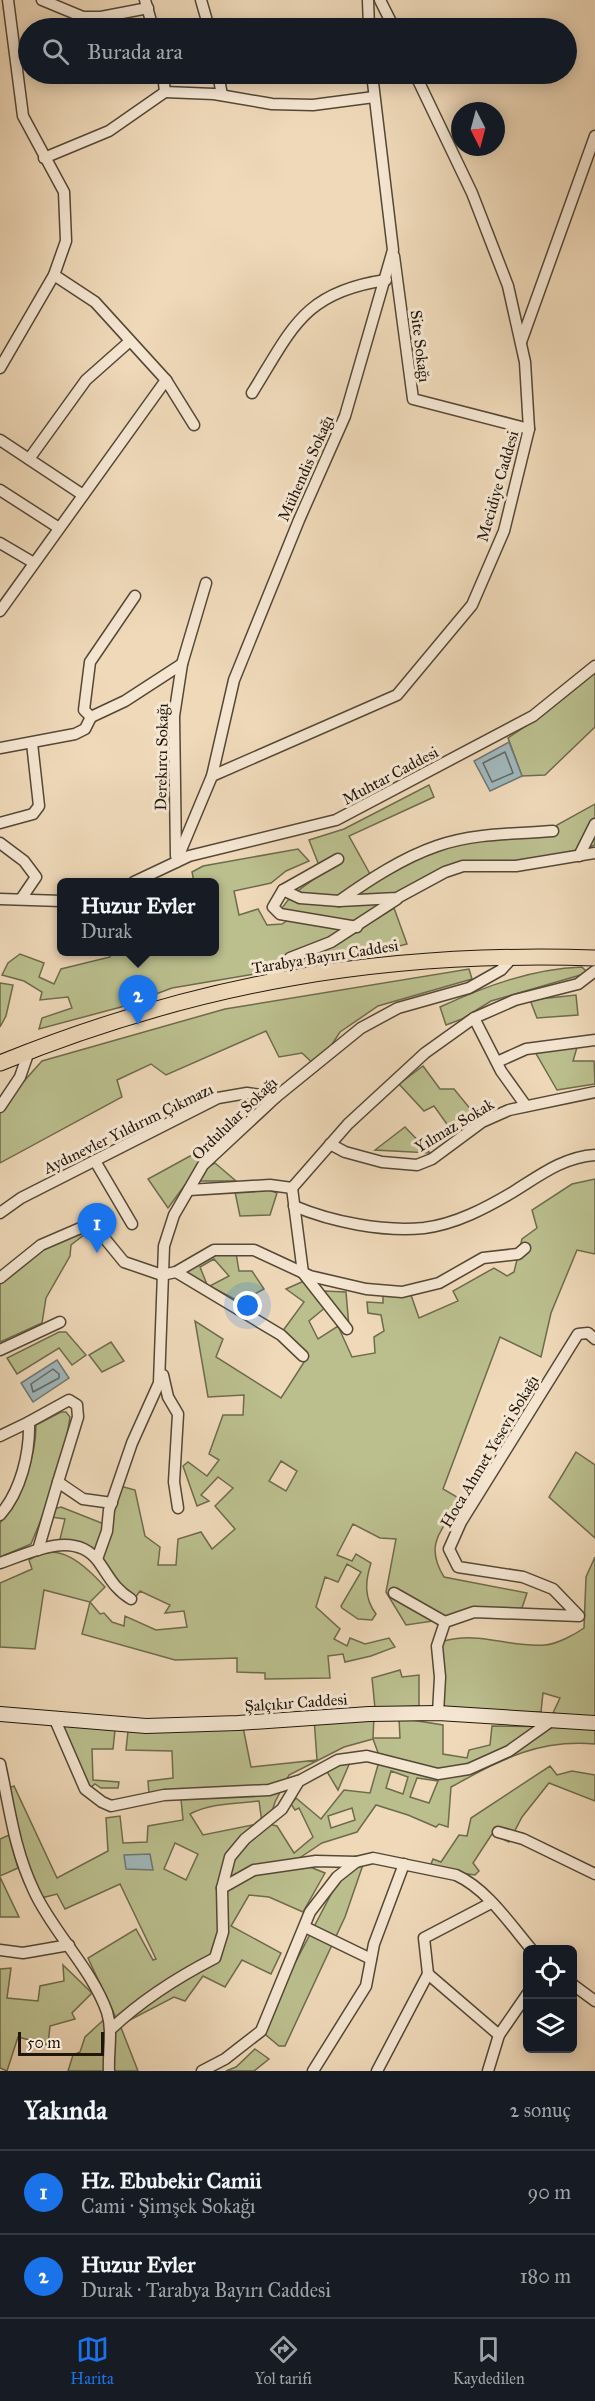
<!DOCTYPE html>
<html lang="tr">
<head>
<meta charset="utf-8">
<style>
	body { margin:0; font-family:"IM FELL Great Primer",serif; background:#20242c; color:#f1f3f6 }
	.controls { position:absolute; right:18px; bottom:18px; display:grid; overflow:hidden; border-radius:9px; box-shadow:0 3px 15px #0003 }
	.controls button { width:54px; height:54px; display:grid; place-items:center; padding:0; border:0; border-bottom:2px solid #363941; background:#171b24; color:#f1f3f6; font:30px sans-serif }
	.compass { position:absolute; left:451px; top:102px; width:54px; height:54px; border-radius:50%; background:#171b24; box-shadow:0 3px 15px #0003; rotate:174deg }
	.scale { position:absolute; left:18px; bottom:15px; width:86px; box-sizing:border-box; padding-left:6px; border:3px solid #20170c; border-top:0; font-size:16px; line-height:21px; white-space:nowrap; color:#20170c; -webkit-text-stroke:4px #f5e6d2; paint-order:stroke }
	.you { position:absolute; left:248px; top:1306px; width:21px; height:21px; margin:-15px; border:4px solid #fff; border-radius:50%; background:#1a73e8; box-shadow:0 0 0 9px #1a73e833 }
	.badge { display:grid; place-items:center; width:39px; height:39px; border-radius:50%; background:#1a73e8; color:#fff; font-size:20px; font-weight:700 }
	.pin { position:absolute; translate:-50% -50px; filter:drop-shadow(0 2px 3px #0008) }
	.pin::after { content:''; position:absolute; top:32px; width:21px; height:18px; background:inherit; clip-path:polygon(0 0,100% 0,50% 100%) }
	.popup { position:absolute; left:57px; top:878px; width:162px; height:78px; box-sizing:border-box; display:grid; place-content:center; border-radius:9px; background:#171b24; filter:drop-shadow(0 2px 4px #0005); font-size:20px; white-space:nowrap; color:#9ea1a6 }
	.popup b { font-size:22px; color:#f1f3f6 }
	.popup::after { content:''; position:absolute; left:50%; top:100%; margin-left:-12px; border:12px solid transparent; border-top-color:#171b24 }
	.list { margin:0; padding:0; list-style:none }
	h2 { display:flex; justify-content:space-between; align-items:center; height:78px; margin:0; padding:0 24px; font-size:26px }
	h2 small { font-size:20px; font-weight:400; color:#9ea1a6 }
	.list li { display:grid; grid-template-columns:39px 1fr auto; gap:18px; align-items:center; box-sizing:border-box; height:84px; padding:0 24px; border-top:2px solid #363941 }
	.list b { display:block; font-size:22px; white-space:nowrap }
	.list p { margin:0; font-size:20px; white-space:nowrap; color:#9ea1a6 }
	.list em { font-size:20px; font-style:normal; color:#9ea1a6 }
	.icon { flex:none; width:33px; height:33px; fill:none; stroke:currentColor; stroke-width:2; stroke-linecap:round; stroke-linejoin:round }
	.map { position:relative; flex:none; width:595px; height:2071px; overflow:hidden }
	.search { position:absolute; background:#171b24; box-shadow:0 3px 15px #0003; left:18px; right:18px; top:18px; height:66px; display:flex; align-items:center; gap:15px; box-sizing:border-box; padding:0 21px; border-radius:33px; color:#9ea1a6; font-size:22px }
	.sheet { height:246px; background:#171b24 }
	nav { display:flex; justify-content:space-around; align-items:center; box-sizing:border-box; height:84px; border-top:2px solid #363941; background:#171b24; font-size:16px; color:#9ea1a6 }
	nav a { display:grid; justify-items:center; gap:3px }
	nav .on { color:#1a73e8 }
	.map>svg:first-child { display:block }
	.green { fill:#bbbf8e; stroke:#6e6b4d; stroke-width:1.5; fill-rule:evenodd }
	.water { fill:#a0b7bb; stroke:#6d7775; stroke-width:1.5 }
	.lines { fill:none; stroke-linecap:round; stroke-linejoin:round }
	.shore { stroke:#606764; stroke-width:1.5 }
	.minor-casing { stroke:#544837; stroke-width:13 }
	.secondary-casing { stroke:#20170c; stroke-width:16 }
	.primary-casing { stroke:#20170c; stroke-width:17 }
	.minor { stroke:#f5e6d2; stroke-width:10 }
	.secondary { stroke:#f5e6d2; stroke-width:14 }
	.primary { stroke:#efd9b9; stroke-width:15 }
	.labels { text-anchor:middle; stroke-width:6; stroke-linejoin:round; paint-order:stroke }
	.street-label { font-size:16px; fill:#20170c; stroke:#f5e6d2 }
</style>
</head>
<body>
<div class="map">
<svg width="595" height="2071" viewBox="0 0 595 2071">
	<rect width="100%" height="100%" fill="#efd9b9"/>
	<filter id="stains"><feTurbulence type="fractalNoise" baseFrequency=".00333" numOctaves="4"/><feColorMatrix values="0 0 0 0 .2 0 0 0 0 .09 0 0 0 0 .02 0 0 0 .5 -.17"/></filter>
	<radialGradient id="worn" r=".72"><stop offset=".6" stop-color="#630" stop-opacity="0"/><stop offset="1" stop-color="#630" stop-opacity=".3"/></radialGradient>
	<!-- green -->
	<g class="green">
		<polygon points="595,672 595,727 545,775 522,776 508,738 541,716"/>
		<polygon points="429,785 434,797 349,836 370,874 339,899 295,893 322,873 309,840 344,829"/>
		<polygon points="595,804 595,845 579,852 515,863 463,863 396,896 344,900 438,847 555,831 557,825"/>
		<polygon points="298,849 309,861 286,871 271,883 234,891 239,915 258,909 267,925 282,924 288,920 348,929 330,939 289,955 266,972 172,988 121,1007 39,1029 42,1018 72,1008 68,997 40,1000 42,992 24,981 2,975 8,963 20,954 44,963 39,977 54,984 61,969 110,957 110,952 214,952 214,882 194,882 192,872 203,866"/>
		<polygon points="295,897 390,901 357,925 279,912 288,900"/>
		<polygon points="394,908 407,944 281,976 292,961 331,947"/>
		<path d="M582 967 586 971 584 974 491 1001 462 1019 446 1025 440 1007C486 986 531 969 582 967Z"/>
		<polygon points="469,969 472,979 378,1006 340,1032 317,1067 302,1053 279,1057 266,1031 166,1075 151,1064 117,1080 122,1097 0,1163 0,1108 42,1061 225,1009"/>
		<polygon points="0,983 13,985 6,1016 0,1027"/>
		<polygon points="576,995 578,1015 537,1018 530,1000"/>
		<polygon points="578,1044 573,1061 594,1061 595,1084 557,1090 534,1050"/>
		<polygon points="423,1066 440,1089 454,1089 477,1117 454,1134 434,1106 424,1111 399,1084"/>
		<polygon points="405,1127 430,1153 375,1150"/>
		<polygon points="192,1155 202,1162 168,1208 148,1179"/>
		<polygon points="215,1163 236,1181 198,1181 206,1168"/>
		<path d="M595 1179V1254L577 1250 551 1313 541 1357 500 1337 443 1489 462 1500C443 1529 423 1543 444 1577L527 1593 522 1608 406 1625 386 1592 396 1539 380 1538 353 1524 337 1555 352 1561 356 1554 371 1563C365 1582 364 1598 376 1614L372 1620 358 1619 342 1608 341 1606 361 1572 347 1564 338 1582 325 1577 316 1607 340 1629 334 1639 347 1646 350 1638 365 1644 389 1638 395 1647 371 1656 345 1662 343 1654 328 1656 330 1678 265 1679V1673L237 1672V1658L175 1660 82 1634 90 1602 44 1590 35 1649 0 1647V1583L32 1569 29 1560C59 1539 84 1565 105 1587L90 1602 100 1614 104 1613 112 1622 124 1626 125 1616 156 1630 187 1627 184 1611 165 1613 170 1605 140 1591 135 1598 120 1590 99 1559 120 1486 135 1490 145 1536 160 1547 158 1565H176L178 1539 201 1532 212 1549 235 1529 215 1506 233 1488 218 1477 201 1495 209 1501 197 1506 183 1466 188 1462 207 1476 219 1460 209 1454 223 1415H243L244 1395 208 1397 195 1321 223 1339 216 1357 281 1398 308 1356 282 1332 304 1302 286 1289 304 1281 326 1307 309 1321 318 1339 338 1326 352 1357 375 1353 374 1337 384 1331 381 1315 368 1313 367 1302 383 1303V1296L411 1295 419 1318 458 1301 453 1291 494 1268 507 1276 514 1272 522 1239 537 1228 532 1210 572 1184ZM281 1461 297 1471 286 1491 269 1481Z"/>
		<polygon points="269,1190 277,1193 270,1215 240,1216 235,1192"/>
		<polygon points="87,1227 89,1231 71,1245 70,1256 46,1298 42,1323 0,1342 0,1283 40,1248"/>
		<path d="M214 1252 236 1253 239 1271H252L264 1289 240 1302 181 1271ZM214 1259 229 1276 208 1287 200 1267Z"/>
		<polygon points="324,1291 346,1292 349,1327 322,1294"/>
		<polygon points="59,1332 66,1332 86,1355 72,1365 59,1348 17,1374 7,1358"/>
		<polygon points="111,1342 124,1361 102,1372 89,1355"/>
		<path d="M61 1412H66L70 1417C64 1460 48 1504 31 1544L0 1557V1523C21 1500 36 1457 36 1425Z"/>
		<polygon points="576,1452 595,1465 595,1538 549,1497"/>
		<polygon points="61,1507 104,1524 96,1557 59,1543 65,1519 50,1517 54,1509"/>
		<path d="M595 1557V1719L552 1715 560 1698 543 1693 541 1712 440 1710 441 1642C480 1630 508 1648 545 1645 557 1644 574 1635 584 1628L586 1577Z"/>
		<polygon points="400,1670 402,1677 419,1675 419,1706 375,1708 372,1678"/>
		<path d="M374 1716 373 1738H400L399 1718 443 1725V1754L467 1758 469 1750 490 1745 492 1726 595 1727V1744C537 1739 501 1760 451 1787L448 1827 439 1824 436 1827 408 1815 376 1805 357 1832 322 1843 295 1861 325 1873 303 1912 269 1897 249 1895 231 1926 281 1953 271 1974 242 1960 225 1987 203 1976 185 2001 174 1997 120 2025 138 2071H68L73 2055 80 2052 85 2037 111 2013 117 2020 88 1958 136 1929 153 1960 156 1959 120 1884 65 1909 57 1894 41 1898 24 1863 3 1790 14 1786 57 1878 108 1851 106 1818 120 1816 123 1843 147 1842 148 1826 183 1820 181 1799 149 1794 148 1781 173 1778 172 1751 126 1750 128 1731 243 1727 251 1767 317 1760 314 1718ZM373 1739 380 1758 370 1793 344 1790 321 1819 296 1798 291 1804 295 1810 299 1808 313 1837 294 1853 277 1826 268 1824 275 1802 289 1775 344 1747ZM391 1771 408 1777 403 1794 386 1788ZM417 1778 438 1781 429 1803 410 1797ZM259 1801 262 1823 203 1835 190 1814C211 1803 235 1804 259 1801ZM352 1808 355 1820 331 1828 328 1816ZM175 1843 198 1854 186 1880 164 1869Z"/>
		<polygon points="62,1725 115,1730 113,1749 92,1749 93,1780 119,1782 118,1788 101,1788 95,1784 90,1788"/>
		<polygon points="351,1760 338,1790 326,1770"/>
		<polygon points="550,1766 557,1775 572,1771 595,1775 595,1801 549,1783 522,1817 509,1842 492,1834 473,1863 479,1871 475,1875 429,1869 433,1859 441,1862 459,1835 467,1836 471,1818"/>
		<polygon points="9,1835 18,1868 0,1876 0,1839"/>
		<polygon points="366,1856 345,1917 285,2046 279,2046 260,2030 350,1858"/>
		<polygon points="0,1877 19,1917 0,1917"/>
		<polygon points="63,1965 92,1993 72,2013 75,2019 50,2026 48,2045 18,2037 7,2071 0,2068 0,1969 11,1968 7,1998 38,2001 40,1986 64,1981"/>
		<polygon points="255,2049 269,2059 254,2071 226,2071 236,2067"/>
	</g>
	<!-- water -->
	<g class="water">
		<polygon points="509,742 522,776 490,791 474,761"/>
		<polygon points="57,1360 69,1378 33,1402 21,1383"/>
		<polygon points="150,1854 153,1870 126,1869 124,1855"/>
	</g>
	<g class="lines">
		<!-- shore -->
		<g class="shore">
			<polygon points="505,752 513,773 492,782 483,763"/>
			<polygon points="53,1369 59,1374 59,1378 33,1392 31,1384"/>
		</g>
		<defs>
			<g id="minor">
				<polyline points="42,0 83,17 101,17 148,8"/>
				<polyline points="145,0 153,28"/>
				<polyline points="201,0 209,28"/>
				<polyline points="368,0 369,28"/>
				<polyline points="380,0 394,28"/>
				<polyline points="163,74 165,92 214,94 272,104 313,105 374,97"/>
				<polyline points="218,74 222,95"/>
				<polyline points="44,158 109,131 165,92"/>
				<polyline points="394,256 413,399 529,429"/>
				<polyline points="521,342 595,136"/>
				<polyline points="0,368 54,275 66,241 64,192 23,116 8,0"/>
				<polyline points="166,380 194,425"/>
				<path d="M252 393C292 329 303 292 386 280"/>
				<polyline points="0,440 83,495"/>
				<polyline points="29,459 86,380 130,341"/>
				<polyline points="0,490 59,528"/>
				<polyline points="0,543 34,563"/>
				<polyline points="135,596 90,662 84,710 91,717 125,701 182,664"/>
				<polyline points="0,611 166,380 95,302 54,275"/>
				<polyline points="0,748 75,734 85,729 91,717"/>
				<polyline points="212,776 397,695 472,605 504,531 529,429 525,362 508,286 472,193 415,74"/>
				<polyline points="0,823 33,814 39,806 32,743"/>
				<polyline points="0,843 24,861 36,877 21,899"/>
				<polyline points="176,856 174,716 182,664 206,583"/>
				<polyline points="579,856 595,824"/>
				<polyline points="338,859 283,890 300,898 339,901 397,898 445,872 463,866 516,866 595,853"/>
				<polyline points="176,862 212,776 234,680 299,520 345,416 393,250 372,74"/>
				<polyline points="134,882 189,856 336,820 533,716 595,666"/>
				<polyline points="283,890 273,907 280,914 357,927"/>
				<polyline points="0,899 62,901"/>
				<path d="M339 901C369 880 402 858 437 846 473 833 515 834 553 831"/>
				<polyline points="267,982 290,958 331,942 397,899"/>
				<polyline points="474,1018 501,1071 526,1106"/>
				<polyline points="497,1062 526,1049 595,1040"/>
				<polyline points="0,1107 20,1077 29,1051"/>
				<polyline points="330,1144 345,1152 382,1162 417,1165 432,1159 482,1122 509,1110 595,1092"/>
				<polyline points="95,1161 132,1224"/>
				<polyline points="292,1188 303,1273 347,1329"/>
				<polyline points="189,1190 270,1185 292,1188 348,1124 425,1053 474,1018 515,1000 578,984 595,971"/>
				<path d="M294 1206C332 1222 383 1232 424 1228 456 1224 486 1208 513 1192 539 1176 563 1157 595 1155"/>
				<polyline points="0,1213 21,1198 218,1098 247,1093 276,1097"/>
				<polyline points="176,1272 281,1335 303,1356"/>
				<polyline points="0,1278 41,1245 92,1223 124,1262 162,1275 176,1272 214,1250 254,1250 310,1276 366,1289 402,1292 439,1283 483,1258 518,1254 525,1248"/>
				<polyline points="0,1350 60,1322"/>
				<polyline points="163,1375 168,1397 178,1414 174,1482 178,1508"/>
				<polyline points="0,1436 29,1422"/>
				<path d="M0 1515C21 1491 30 1453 29 1422L69 1400 77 1405 78 1417 58 1482"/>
				<polyline points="38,1550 58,1482 83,1499 112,1503"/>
				<polyline points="97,1559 107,1531 109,1510 132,1443 159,1383 164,1246 174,1215 203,1165 276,1097 361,1028 398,1008 469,988 501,970 513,957"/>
				<path d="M0 1563C30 1553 74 1529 98 1561 109 1576 114 1589 131 1599"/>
				<polyline points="394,1593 445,1622"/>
				<polyline points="438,1713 440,1677 437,1646 445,1622 474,1612 579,1616 553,1589 523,1577 458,1567 449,1549 461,1522 578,1334 588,1333 595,1339"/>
				<polyline points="55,1720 85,1789 102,1802 111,1806 164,1795 269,1790 301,1780 338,1760 367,1756 438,1774 469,1769 509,1751 554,1719"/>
				<path d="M0 1764C10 1810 14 1849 34 1891 52 1931 92 1969 107 2012 113 2031 108 2051 109 2071"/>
				<polyline points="498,1832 523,1839 595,1874"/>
				<polyline points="222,1888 230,1857 245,1839 282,1809 299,1781"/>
				<polyline points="305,1927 371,1959"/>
				<polyline points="0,1950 23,1953 69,1945"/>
				<polyline points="428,1974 499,2035"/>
				<polyline points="572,1984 595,2001"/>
				<path d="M111 2029C143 1999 176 1978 215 1958L223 1932 222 1888 254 1870 316 1861 356 1862 373 1858 456 1875C487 1889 510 1924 532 1950"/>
				<polyline points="202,2071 225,2059 261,2031 310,1912 337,1877 356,1862"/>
				<polyline points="313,2071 366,1986 374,1944 404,1864"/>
				<polyline points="377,2071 428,1974 424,1938 491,1903"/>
				<polyline points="488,2071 499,2035 528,1993"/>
			</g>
			<polyline id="secondary" points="0,1714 146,1726 238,1723 369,1714 438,1713 595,1723"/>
			<path id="primary" d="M0 1063C197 983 383 951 595 958"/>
		</defs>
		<!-- minor casing -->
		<use href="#minor" class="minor-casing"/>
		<!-- secondary casing -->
		<use href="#secondary" class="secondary-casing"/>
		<!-- primary casing -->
		<use href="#primary" class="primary-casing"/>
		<!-- minor -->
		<use href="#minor" class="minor"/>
		<!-- secondary -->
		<use href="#secondary" class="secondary"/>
		<!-- primary -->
		<use href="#primary" class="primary"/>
	</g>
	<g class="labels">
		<!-- street labels -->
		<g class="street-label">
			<text transform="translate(421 346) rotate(83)" y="6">Site Sokağı</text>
			<text transform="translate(305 468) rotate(-66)" y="6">Mühendis Sokağı</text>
			<text transform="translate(497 486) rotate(-74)" y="6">Mecidiye Caddesi</text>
			<text transform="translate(161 757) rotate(-89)" y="6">Derekırcı Sokağı</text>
			<text transform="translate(390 775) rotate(-28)" y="6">Muhtar Caddesi</text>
			<text transform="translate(325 956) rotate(-9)" y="6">Tarabya Bayırı Caddesi</text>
			<text transform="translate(234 1118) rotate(-44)" y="6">Ordulular Sokağı</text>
			<text transform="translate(454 1125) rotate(-31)" y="6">Yılmaz Sokak</text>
			<text transform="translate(128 1128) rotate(-26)" y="6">Aydınevler Yıldırım Çıkmazı</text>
			<text transform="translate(489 1451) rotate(-59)" y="6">Hoca Ahmet Yesevi Sokağı</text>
			<text transform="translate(296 1702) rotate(-4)" y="6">Şalçıkır Caddesi</text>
		</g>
	</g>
	<rect width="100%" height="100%" filter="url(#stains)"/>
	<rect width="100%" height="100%" fill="url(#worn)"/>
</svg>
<div class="controls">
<button><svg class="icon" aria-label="locate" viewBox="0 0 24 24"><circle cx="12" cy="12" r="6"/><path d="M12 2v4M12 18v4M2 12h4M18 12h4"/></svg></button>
<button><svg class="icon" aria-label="layers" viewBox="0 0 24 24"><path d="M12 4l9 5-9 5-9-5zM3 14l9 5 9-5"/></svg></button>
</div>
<svg class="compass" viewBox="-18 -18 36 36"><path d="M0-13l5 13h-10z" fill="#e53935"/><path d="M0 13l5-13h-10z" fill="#9ea1a6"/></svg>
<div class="scale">50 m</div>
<div class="you"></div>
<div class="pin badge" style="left:97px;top:1253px">1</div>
<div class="pin badge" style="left:138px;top:1025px">2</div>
<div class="popup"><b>Huzur Evler</b>Durak</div>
<div class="search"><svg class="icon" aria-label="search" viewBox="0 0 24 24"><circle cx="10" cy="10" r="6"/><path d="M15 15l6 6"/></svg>Burada ara</div>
</div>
<section class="sheet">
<h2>Yakında<small>2 sonuç</small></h2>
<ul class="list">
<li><span class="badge">1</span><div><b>Hz. Ebubekir Camii</b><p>Cami · Şimşek Sokağı</p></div><em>90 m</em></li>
<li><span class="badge">2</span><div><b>Huzur Evler</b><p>Durak · Tarabya Bayırı Caddesi</p></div><em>180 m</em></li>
</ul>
</section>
<nav>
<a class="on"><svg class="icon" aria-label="map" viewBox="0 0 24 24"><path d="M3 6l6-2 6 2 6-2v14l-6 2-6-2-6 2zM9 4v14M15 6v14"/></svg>Harita</a>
<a><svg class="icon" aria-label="directions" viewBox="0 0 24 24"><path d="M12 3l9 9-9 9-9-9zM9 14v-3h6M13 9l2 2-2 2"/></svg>Yol tarifi</a>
<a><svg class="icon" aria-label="saved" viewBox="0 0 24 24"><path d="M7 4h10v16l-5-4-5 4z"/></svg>Kaydedilen</a>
</nav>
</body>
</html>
